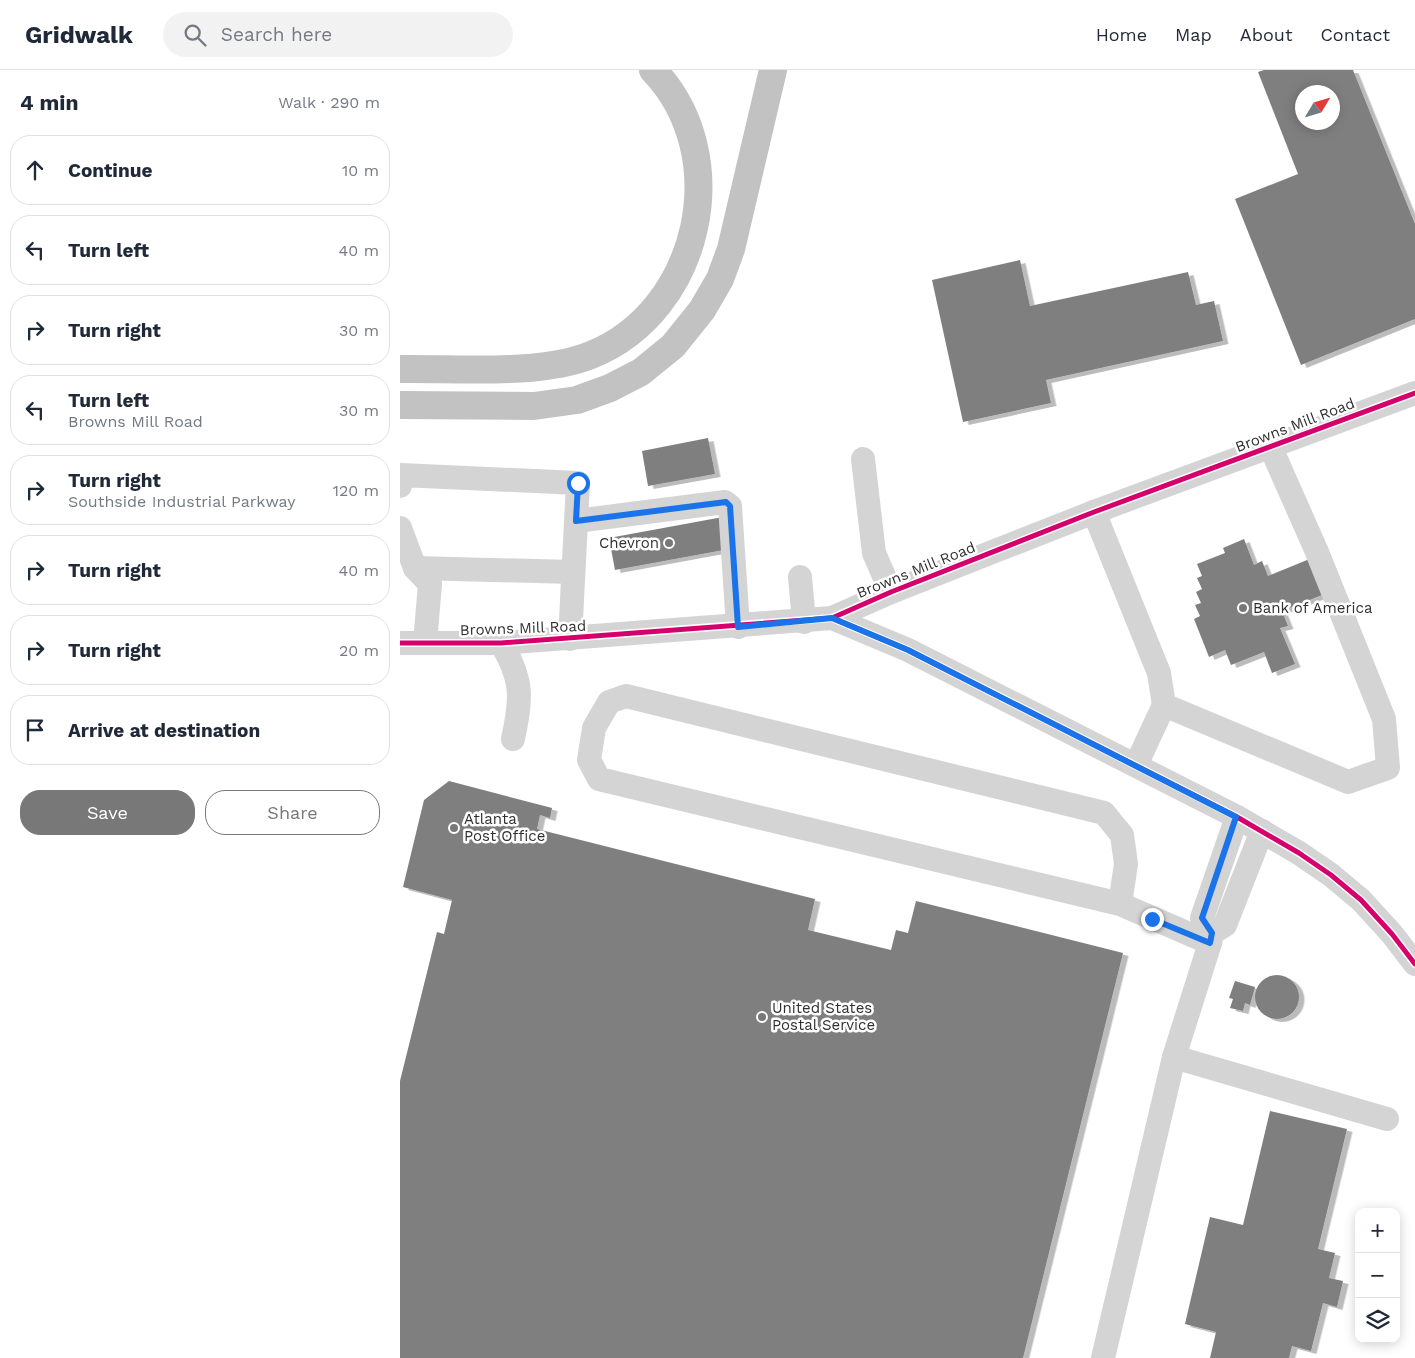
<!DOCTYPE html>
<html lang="en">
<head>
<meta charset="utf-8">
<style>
	body { margin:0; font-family:"Work Sans",sans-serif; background:#f2f2f3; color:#1f2937 }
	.controls { position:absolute; right:15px; bottom:15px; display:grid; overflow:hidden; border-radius:10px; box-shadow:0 2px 12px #0003 }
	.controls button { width:45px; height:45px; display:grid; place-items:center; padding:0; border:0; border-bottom:1px solid #e0e1e3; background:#fff; color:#1f2937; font:25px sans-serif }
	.compass { position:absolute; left:895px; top:15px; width:45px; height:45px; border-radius:50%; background:#fff; box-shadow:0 2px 12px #0003; rotate:52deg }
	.stop { position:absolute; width:15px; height:15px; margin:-11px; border:4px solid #1a73e8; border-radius:50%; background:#fff }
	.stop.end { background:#1a73e8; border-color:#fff; box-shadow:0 1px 5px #0008 }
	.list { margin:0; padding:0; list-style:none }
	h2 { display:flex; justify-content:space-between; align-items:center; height:65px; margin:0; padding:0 20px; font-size:21px }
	h2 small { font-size:16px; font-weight:400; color:#747a83 }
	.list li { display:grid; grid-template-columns:32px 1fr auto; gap:15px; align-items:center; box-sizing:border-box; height:70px; margin:0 10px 10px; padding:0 10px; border:1px solid #e0e1e3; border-radius:20px }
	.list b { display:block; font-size:19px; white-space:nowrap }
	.list p { margin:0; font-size:16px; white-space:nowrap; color:#747a83 }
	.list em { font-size:16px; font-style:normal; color:#747a83 }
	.actions { display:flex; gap:10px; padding:15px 20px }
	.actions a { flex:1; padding:11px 0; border:1px solid #787878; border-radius:20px; text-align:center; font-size:18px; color:#787878 }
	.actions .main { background:#787878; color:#fff }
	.icon { flex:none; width:28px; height:28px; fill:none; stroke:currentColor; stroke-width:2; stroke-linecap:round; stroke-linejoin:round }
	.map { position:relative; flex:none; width:1015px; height:1288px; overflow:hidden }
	header { display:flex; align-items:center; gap:30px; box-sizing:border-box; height:70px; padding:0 25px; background:#fff; border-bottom:1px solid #e0e1e3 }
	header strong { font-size:24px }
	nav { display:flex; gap:28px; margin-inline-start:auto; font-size:18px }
	.search { width:350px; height:45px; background:#f2f2f3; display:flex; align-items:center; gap:12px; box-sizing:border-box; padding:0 18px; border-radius:28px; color:#747a83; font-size:19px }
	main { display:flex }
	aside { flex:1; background:#fff }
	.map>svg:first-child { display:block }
	.building { fill:#7f7f7f; fill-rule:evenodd; filter:url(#shadow) }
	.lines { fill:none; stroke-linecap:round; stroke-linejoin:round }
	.minor { stroke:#d4d4d4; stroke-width:24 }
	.highway { stroke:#c2c2c2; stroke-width:28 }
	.cycleway-casing { stroke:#fff; stroke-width:8 }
	.cycleway { stroke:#d6006c; stroke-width:5 }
	.route { stroke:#1a73e8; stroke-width:6 }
	.poi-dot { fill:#787878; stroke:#fff; stroke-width:2 }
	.labels { text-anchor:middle; stroke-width:5; stroke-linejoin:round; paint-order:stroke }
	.street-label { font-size:15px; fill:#303030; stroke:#fff }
	.poi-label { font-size:15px; fill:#303030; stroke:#fff; text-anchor:start }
</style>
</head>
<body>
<header>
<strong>Gridwalk</strong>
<div class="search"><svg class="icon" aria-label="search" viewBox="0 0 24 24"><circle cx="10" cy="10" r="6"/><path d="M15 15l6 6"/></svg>Search here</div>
<nav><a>Home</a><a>Map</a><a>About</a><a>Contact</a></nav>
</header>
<main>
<aside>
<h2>4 min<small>Walk · 290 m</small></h2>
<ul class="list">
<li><svg class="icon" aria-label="ahead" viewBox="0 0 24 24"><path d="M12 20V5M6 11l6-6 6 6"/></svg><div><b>Continue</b></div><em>10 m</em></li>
<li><svg class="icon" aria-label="left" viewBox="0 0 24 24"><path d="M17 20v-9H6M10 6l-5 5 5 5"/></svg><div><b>Turn left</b></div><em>40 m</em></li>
<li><svg class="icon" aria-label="right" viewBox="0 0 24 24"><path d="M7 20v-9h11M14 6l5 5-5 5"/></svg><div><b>Turn right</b></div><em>30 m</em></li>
<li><svg class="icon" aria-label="left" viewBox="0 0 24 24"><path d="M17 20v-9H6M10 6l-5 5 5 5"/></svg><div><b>Turn left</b><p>Browns Mill Road</p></div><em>30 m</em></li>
<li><svg class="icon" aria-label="right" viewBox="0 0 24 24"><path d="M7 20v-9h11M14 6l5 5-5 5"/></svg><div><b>Turn right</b><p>Southside Industrial Parkway</p></div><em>120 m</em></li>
<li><svg class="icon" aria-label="right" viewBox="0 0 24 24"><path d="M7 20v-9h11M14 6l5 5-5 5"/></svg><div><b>Turn right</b></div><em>40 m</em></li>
<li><svg class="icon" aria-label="right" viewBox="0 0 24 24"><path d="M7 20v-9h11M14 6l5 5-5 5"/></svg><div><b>Turn right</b></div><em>20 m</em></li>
<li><svg class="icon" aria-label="arrive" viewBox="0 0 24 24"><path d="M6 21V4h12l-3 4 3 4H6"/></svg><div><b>Arrive at destination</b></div></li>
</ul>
<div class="actions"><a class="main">Save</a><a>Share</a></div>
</aside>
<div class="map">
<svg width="1015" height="1288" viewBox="0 0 1015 1288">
	<defs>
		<filter id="shadow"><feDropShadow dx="5.5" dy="3" stdDeviation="0" flood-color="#0004"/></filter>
	</defs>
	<rect width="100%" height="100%" fill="#fff"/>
	<!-- building -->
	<g class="building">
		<path d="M864 0H953L1015 154V249L901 295 835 129 898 104 858 2ZM902 22H932V52H902Z"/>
		<polygon points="620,190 630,236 788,202 796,235 814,231 823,271 646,310 651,333 563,352 532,210"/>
		<polygon points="308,368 315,404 248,416 242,381"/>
		<polygon points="323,447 329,479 215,500 209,468"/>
		<polygon points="844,469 854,495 862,491 868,506 912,488 927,523 882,541 888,556 880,558 895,594 872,603 864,582 831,595 825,580 809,587 794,549 800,546 795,535 801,533 796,522 802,519 797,508 802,506 797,494 825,483 823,478"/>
		<polygon points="49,711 152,738 150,748 140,745 137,759 415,829 408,860 491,880 496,860 508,863 516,831 723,883 623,1288 0,1288 0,1011 37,862 44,864 52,830 3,817 24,730"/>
		<circle cx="877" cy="927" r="22"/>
		<polygon points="835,911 855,917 850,935 845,933 843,941 830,938 833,929 829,928"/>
		<polygon points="870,1041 947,1059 918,1179 935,1183 929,1208 943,1211 937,1237 923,1233 911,1281 892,1276 889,1288 810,1288 816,1262 785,1254 810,1147 843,1155"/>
	</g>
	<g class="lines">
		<!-- minor -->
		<g class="minor">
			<polyline points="463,389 474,483 491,522"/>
			<polyline points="0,416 1,405 178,413 170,569"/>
			<polyline points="694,442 759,603 764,635 948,712 988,698 984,649 917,482 871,378"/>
			<polyline points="176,451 325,432 330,436 338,557"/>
			<polyline points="0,458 15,498 30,514 25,573"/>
			<polyline points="15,498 173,502"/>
			<polyline points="400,507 404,552"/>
			<polyline points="432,548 508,580 837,747 899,783 931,805 961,830 992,864 1015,894"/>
			<polyline points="0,573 101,573 432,548 491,522 694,442 1015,323"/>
			<path d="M101 573C123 610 122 628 113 669"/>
			<polyline points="736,695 764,635"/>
			<polyline points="812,863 802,848 837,747"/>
			<polyline points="810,873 812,863 825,855 862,761"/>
			<polyline points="774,987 987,1049"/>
			<polyline points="703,1288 774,987 810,873 720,834 199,709 189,690 194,658 209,632 226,626 704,743 722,765 726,794 720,834"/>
		</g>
		<!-- highway -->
		<g class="highway">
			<path d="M0 299C57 298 139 306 191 285 301 241 335 85 253 0"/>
			<polyline points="0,335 134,336 177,330 210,318 241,302 273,276 302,240 320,209 331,179 373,0"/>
		</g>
		<defs>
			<g id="cycleway">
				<polyline points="432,548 508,580 837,747 899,783 931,805 961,830 992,864 1015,894"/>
				<polyline points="0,573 101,573 432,548 491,522 694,442 1015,323"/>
			</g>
		</defs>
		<!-- cycleway casing -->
		<use href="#cycleway" class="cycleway-casing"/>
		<!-- cycleway -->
		<use href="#cycleway" class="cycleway"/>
	</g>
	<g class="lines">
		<!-- route -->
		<polyline class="route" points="178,413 176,451 326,432 330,436 338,557 432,548 508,580 836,747 802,848 812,863 810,873 752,849"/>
	</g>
	<!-- markers -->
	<g class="poi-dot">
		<circle cx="269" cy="473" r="5"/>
		<circle cx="843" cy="538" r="5"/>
		<circle cx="54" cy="758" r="5"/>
		<circle cx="362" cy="947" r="5"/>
	</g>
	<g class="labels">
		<!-- street labels -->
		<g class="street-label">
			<text transform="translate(895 355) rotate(-21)" y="5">Browns Mill Road</text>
			<text transform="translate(516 500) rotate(-22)" y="5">Browns Mill Road</text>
			<text transform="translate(123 558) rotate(-2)" y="5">Browns Mill Road</text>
		</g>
		<!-- poi labels -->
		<g class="poi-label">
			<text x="259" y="478" text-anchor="end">Chevron</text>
			<text x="853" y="543">Bank of America</text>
			<text x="64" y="754">Atlanta<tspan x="64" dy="17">Post Office</tspan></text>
			<text x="372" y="943">United States<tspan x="372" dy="17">Postal Service</tspan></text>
		</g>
	</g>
</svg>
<div class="controls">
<button>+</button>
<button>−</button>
<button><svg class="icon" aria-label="layers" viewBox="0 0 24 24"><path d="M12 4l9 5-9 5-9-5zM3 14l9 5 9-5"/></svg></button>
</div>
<svg class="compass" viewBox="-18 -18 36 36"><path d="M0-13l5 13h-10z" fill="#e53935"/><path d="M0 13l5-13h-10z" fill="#747a83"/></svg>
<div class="stop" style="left:178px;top:413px"></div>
<div class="stop end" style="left:752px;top:849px"></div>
</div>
</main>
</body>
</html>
